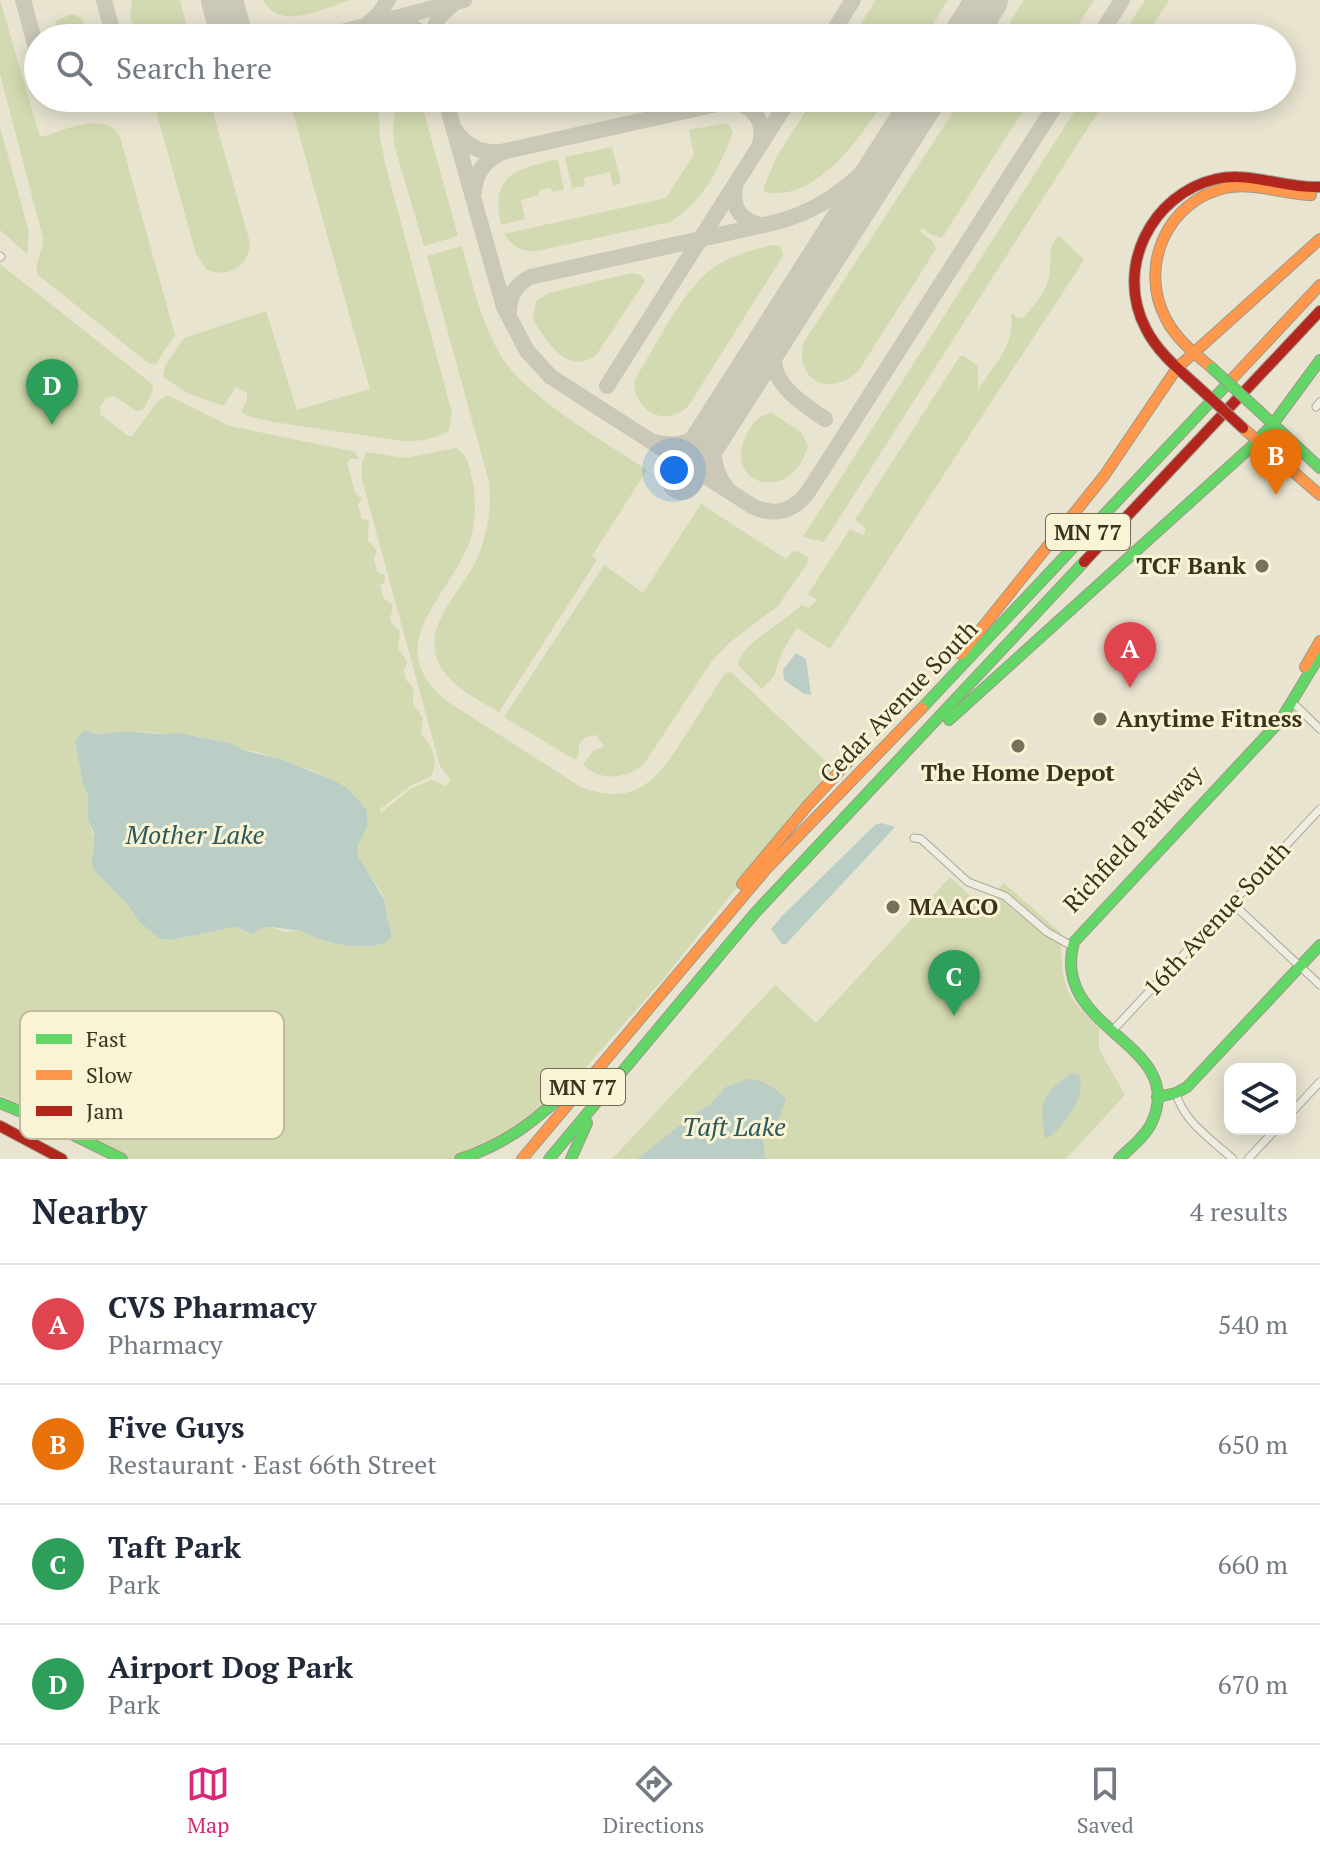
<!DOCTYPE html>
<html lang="en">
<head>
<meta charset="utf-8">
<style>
	body { margin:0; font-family:"PT Serif",serif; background:#f2f2f3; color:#1f2937 }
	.controls { position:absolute; right:24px; bottom:24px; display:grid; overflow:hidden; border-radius:16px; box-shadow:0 4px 20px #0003 }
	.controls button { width:72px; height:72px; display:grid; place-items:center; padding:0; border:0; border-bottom:2px solid #e0e1e3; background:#fff; color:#1f2937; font:40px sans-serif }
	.you { position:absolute; left:674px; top:470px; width:28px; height:28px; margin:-20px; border:6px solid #fff; border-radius:50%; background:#1a73e8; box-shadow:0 0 0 12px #1a73e833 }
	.badge { display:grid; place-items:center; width:52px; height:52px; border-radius:50%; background:#db2777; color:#fff; font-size:26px; font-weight:700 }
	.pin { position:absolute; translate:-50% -66px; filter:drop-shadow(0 2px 4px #0008) }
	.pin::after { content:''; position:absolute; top:42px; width:28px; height:24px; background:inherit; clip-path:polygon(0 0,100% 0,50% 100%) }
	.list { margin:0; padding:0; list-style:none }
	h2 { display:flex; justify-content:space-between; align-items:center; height:104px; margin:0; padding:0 32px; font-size:34px }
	h2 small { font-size:26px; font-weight:400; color:#747a83 }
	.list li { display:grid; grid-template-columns:52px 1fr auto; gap:24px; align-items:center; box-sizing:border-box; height:120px; padding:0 32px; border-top:2px solid #e0e1e3 }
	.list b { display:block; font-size:30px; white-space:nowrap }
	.list p { margin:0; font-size:26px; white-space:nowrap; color:#747a83 }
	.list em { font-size:26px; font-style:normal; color:#747a83 }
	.icon { flex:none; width:44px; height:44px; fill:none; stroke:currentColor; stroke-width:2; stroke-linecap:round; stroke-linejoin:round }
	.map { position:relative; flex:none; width:1320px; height:1159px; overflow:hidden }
	.search { position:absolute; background:#fff; box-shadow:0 4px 20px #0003; left:24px; right:24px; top:24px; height:88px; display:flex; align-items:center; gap:20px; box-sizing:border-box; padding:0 28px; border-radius:44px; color:#747a83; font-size:30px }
	.sheet { height:584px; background:#fff }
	nav { display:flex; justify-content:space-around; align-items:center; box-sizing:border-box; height:112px; border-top:2px solid #e0e1e3; background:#fff; font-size:22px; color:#747a83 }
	nav a { display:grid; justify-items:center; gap:4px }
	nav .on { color:#db2777 }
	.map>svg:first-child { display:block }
	.green { fill:#d3dab1; fill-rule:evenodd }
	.water { fill:#bacec6 }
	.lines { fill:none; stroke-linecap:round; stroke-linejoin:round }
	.taxiway { stroke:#cbc8b8; stroke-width:16 }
	.runway { stroke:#cbc8b8; stroke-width:42 }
	.street-casing { stroke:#ada898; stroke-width:9 }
	.fast-casing { stroke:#9d9888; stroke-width:12 }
	.slow-casing { stroke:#9d9888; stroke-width:12 }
	.jam-casing { stroke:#9d9888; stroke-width:12 }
	.street { stroke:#efede1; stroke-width:7 }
	.fast { stroke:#63d668; stroke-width:10 }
	.slow { stroke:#ff974d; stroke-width:10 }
	.jam { stroke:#b3261e; stroke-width:10 }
	.fast-bridge-casing { stroke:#9d9888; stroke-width:12; stroke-linecap:butt }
	.jam-bridge-casing { stroke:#9d9888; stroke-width:12; stroke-linecap:butt }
	.fast-bridge { stroke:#63d668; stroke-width:10 }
	.jam-bridge { stroke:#b3261e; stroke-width:10 }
	.poi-dot { fill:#79705c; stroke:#f8f4d5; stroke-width:3 }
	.labels { text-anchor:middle; stroke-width:6; stroke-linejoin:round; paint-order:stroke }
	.shield { fill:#f8f4d5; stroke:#756c55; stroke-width:2 }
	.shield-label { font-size:22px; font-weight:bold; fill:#3d321e }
	.poi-label { font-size:24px; font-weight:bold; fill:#3d321e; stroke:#f8f4d5; text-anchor:start }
	.street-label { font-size:24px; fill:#3d321e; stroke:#f8f4d5 }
	.water-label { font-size:26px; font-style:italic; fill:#2c595e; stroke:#f8f4d5 }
	.key { fill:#f8f4d5; stroke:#c0ba9e; stroke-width:2 }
	.key-label { font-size:22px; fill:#3d321e }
</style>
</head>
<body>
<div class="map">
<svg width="1320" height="1159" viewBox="0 0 1320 1159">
	<rect width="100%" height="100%" fill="#e8e4d0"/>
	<!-- green -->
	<g class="green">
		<path d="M0 0 40 137C63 132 105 109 120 137L175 335 155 365 147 362 37 274C35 262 43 250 43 238L0 74Z"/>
		<polygon points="132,0 180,0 186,23 182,38 137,38 130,16"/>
		<path d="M263 0H350C324 8 280 32 263 0Z"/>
		<polygon points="876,0 948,0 924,38 852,38"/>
		<polygon points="1024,0 1094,0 1070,38 1000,38"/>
		<polygon points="1145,0 1169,0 1145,38 1121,38"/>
		<polygon points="72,14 82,19 88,38 54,38 56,21"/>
		<path d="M189 98H209L250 243C248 267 230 278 207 270L196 254 155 107Z"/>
		<path d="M289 98H378L380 138 385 163 452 413 449 431C434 439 420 442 403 441L273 422 248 416 241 412 247 400V393L236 387 224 406 189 394 163 377 165 366 184 338 266 311 297 410 370 389Z"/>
		<polygon points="396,98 420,98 458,236 424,246 395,148 393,131"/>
		<path d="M814 98H886C862 135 817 203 764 192V187L776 158Z"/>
		<path d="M962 98H1031L942 238 930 234 923 228 920 231 933 242 936 249 859 370C831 399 793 380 804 342Z"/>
		<polygon points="1083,98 1107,98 824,542 803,537"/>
		<path d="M727 123 733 132C719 169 704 201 670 222L537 251C521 252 513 247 504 234L666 198 694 154 689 130Z"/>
		<polygon points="0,127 29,232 27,254 0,230"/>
		<polygon points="612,147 621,183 613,186 610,172 584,178 585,186 572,188 565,157"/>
		<path d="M558 159 564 190 552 192 550 188 539 190V195L521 200 525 219 501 225C490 174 515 170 558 159Z"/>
		<path d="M1057 237H1061L1084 260 830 649 797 628 782 652 774 676 762 689 738 665C739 644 786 622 801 605L809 608 817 600 808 594 850 529 862 535 865 533V527L855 520 960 356H964L978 366V390C995 363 1015 347 1011 313L1018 318 1024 317C1034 305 1046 293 1049 277 1052 263 1047 249 1057 237Z"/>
		<path d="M772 245 781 246 783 256 689 405C667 430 631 410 635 379 656 346 679 296 709 271 726 257 751 250 772 245Z"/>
		<path d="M462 246C472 284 481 322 501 356 526 397 606 442 647 470L592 556 597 560 499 712C480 701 458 690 444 672 415 632 459 595 476 561 487 536 492 510 489 482L427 256Z"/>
		<path d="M0 264 152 384 153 391 143 410 136 411 114 396 107 398 100 406 101 415 128 436H132L157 402 167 395 230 426 356 452 358 459H350L347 463 355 492 362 499 358 504 362 519 369 520 368 541 375 548 377 553 374 557 377 572 384 575 385 582 380 585 384 599 392 604C394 620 383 617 400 631L398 648 407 661 404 671 406 680C417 691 413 690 413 704L423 718 421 733C431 745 441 761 430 777L412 785 380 809 381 813 410 789 431 780 446 786 451 780 440 766 362 480V463L366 452 405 458 456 448C468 455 469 465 472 479 477 500 476 526 468 546 446 600 379 647 448 702L581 787C636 808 658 779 685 736 698 715 712 694 725 673L731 672 833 768 659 984 579 1075 538 1117 472 1154 451 1159H128L0 1095ZM92 731 98 734 127 731 196 736 233 744 243 750 257 752 316 772 331 779 362 833C349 866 374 872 384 898 388 910 389 925 392 937 380 956 316 943 300 930L286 932 268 926 244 931 235 927 171 940 160 939 139 922 129 906 114 889 88 821V796L83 785 75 742ZM270 1059 267 1081 271 1090 264 1104 272 1117 264 1135H221L213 1137 191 1116 208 1112 230 1102Z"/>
		<path d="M631 273 641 275 645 281 597 354C568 378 547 341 533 320L536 301 549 293Z"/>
		<path d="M772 413 801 432 808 446C790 508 718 483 748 432 754 421 760 415 772 413Z"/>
		<path d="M701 504 786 559 792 552 797 551 808 557 807 564 778 606 729 643 712 661 644 764C628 779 598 782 583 764L593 751 604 746 596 735 586 737 579 744V754L575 760 504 717 604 565 643 593Z"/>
		<path d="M950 877 982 907 1004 883 1061 933C1062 984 1062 993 1099 1028V1049L1125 1095 1066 1159H612L775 985 816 1023Z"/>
	</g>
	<!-- water -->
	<g class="water">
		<polygon points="796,653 806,659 811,695 804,694 784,680 783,670"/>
		<path d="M84 730 98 734 127 731 156 734 180 733 233 744 243 750 280 759 331 779 347 788 367 810V827L358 845V856L384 899 392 937C380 956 316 943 300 930 283 932 267 920 253 934L235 927 171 940 160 939 139 922 129 906 94 870 91 860 94 853V833L88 821V796L83 785 75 741Z"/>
		<polygon points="881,823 895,827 786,944 782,944 771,929 782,916 875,825"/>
		<path d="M1072 1073 1079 1075C1087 1097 1064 1126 1048 1138L1045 1137C1038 1103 1043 1092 1072 1073Z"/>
		<path d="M747 1079C763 1079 775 1088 786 1099L777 1124 763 1141 765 1159H637L693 1115 709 1105 726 1087Z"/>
	</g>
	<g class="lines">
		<!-- taxiway -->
		<g class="taxiway">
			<polyline points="23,0 38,55"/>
			<polyline points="104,0 114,38"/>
			<polyline points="393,19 410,24 426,38"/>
			<polyline points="369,23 379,14 388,0"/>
			<polyline points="221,38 225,11 239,31 249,38"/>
			<polyline points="319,38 464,0"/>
			<polyline points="431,38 438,18 453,4"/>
			<polyline points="829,38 853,0"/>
			<polyline points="1098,38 1122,0"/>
			<polyline points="62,98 81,103 105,98"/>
			<path d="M445 98 504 307 527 351 551 377 752 506C774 517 794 511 808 492L1060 98"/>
			<path d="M743 98 726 102C751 102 766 118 760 144"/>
			<path d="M455 130C468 149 485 155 506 151 487 158 475 171 474 192"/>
			<polyline points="506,151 726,102"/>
			<path d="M735 187C731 207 741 221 761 225"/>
			<path d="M794 304C760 365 769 382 825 419"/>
			<path d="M509 314C509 296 515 285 530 277L777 222C845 204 885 152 924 98"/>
			<polyline points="607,386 790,98"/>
			<path d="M654 442C680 449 699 440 719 422 712 447 710 465 726 487"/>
		</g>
		<!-- runway -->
		<g class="runway">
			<polyline points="222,0 232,38"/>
			<polyline points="963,38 987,0"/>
			<polyline points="682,479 925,98"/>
		</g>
		<defs>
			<g id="street">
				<polyline points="0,256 1,257"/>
				<polyline points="1316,407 1320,402"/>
				<polyline points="1293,703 1320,729"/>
				<polyline points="914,838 921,839 968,882 1005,896 1047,932 1072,946"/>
				<polyline points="1232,903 1320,985"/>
				<polyline points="1114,1029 1320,809"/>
				<path d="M1176 1093C1183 1121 1212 1140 1233 1159"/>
				<polyline points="1290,1114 1320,1082"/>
				<polyline points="1248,1159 1276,1129"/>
			</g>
			<g id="fast">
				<polyline points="1259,411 1320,468"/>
				<polyline points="922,708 1231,380"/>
				<polyline points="949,720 1252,446 1273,424 1320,360"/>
				<polyline points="1157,1097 1176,1093 1187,1087 1320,945"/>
				<polyline points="0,1103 55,1126 122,1159"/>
				<path d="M460 1159C508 1144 543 1115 578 1080"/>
				<polyline points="549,1159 755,913 1084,562"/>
				<polyline points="571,1159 587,1123"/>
				<path d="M1119 1159C1130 1148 1146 1136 1152 1122 1188 1042 1049 1031 1074 942L1280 721 1320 655"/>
			</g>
			<g id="slow">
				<path d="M1212 368C1195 354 1176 339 1166 319 1138 267 1167 201 1225 188 1253 182 1283 194 1311 195"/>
				<polyline points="1231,380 1320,285"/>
				<polyline points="1243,428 1320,495"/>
				<polyline points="961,654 1104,476 1177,368 1320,239"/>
				<polyline points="1305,667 1320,641"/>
				<polyline points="742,884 808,805 860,749"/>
				<polyline points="522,1159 768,867 922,708"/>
			</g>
			<g id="jam">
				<path d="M1195 384C1177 368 1157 351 1146 329 1114 269 1151 194 1216 179 1250 171 1285 189 1320 187"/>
				<polyline points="1084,562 1320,311"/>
				<polyline points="0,1126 62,1159"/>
			</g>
		</defs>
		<!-- street casing -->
		<use href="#street" class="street-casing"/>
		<!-- fast casing -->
		<use href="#fast" class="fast-casing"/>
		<!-- slow casing -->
		<use href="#slow" class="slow-casing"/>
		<!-- jam casing -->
		<use href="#jam" class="jam-casing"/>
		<!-- street -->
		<use href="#street" class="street"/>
		<!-- fast -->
		<use href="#fast" class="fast"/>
		<!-- slow -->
		<use href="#slow" class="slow"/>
		<!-- jam -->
		<use href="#jam" class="jam"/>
		<defs>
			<polyline id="fast-bridge" points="1212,368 1259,411"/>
			<polyline id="jam-bridge" points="1195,384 1243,428"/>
		</defs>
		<!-- fast-bridge casing -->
		<use href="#fast-bridge" class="fast-bridge-casing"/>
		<!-- jam-bridge casing -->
		<use href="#jam-bridge" class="jam-bridge-casing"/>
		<!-- fast-bridge -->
		<use href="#fast-bridge" class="fast-bridge"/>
		<!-- jam-bridge -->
		<use href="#jam-bridge" class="jam-bridge"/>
	</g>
	<!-- markers -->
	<g class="poi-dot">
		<circle cx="1262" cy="566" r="8"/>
		<circle cx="1100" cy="719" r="8"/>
		<circle cx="1018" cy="746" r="8"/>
		<circle cx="893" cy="907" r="8"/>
	</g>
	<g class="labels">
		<!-- shield labels -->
		<g class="shield">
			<rect x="1046" y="514" width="84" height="36" rx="6"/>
			<rect x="541" y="1069" width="84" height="36" rx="6"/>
		</g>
		<g class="shield-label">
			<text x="1088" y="540">MN 77</text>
			<text x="583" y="1095">MN 77</text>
		</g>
		<!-- poi labels -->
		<g class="poi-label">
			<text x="1246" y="574" text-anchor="end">TCF Bank</text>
			<text x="1116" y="727">Anytime Fitness</text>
			<text x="1018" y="781" text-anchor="middle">The Home Depot</text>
			<text x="909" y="915">MAACO</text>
		</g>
		<!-- street labels -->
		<g class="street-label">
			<text transform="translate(899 702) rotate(-46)" y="8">Cedar Avenue South</text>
			<text transform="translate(1133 839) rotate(-47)" y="8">Richfield Parkway</text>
			<text transform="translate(1217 919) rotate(-47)" y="8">16th Avenue South</text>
		</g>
		<!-- water labels -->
		<g class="water-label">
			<text x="195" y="844">Mother Lake</text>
			<text x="734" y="1136">Taft Lake</text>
		</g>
	</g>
	<!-- legend -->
	<rect x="20" y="1011" width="264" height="128" rx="12" class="key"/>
	<rect x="36" y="1034" width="36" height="10" fill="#63d668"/>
	<rect x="36" y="1070" width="36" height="10" fill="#ff974d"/>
	<rect x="36" y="1106" width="36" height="10" fill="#b3261e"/>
	<g class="key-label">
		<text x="86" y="1047">Fast</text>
		<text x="86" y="1083">Slow</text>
		<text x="86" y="1119">Jam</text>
	</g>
</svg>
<div class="controls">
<button><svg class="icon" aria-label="layers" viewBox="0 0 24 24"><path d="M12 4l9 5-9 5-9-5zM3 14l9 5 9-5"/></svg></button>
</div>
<div class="you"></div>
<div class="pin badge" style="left:1130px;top:688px;background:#e0444e">A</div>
<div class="pin badge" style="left:1276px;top:495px;background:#e8710a">B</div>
<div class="pin badge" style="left:954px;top:1016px;background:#2e9e5b">C</div>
<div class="pin badge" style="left:52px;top:425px;background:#2e9e5b">D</div>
<div class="search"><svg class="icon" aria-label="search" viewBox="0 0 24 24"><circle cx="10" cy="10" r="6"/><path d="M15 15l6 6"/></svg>Search here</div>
</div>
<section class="sheet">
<h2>Nearby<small>4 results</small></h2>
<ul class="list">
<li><span class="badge" style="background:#e0444e">A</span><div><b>CVS Pharmacy</b><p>Pharmacy</p></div><em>540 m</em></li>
<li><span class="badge" style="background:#e8710a">B</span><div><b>Five Guys</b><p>Restaurant · East 66th Street</p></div><em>650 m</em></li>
<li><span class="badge" style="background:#2e9e5b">C</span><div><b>Taft Park</b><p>Park</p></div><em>660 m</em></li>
<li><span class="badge" style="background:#2e9e5b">D</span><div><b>Airport Dog Park</b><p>Park</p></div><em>670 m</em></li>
</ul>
</section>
<nav>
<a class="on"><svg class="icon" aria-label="map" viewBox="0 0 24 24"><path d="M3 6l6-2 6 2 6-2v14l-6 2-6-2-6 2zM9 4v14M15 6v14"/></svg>Map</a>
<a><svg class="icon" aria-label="directions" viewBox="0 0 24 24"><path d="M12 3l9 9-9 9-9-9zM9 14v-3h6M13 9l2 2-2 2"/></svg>Directions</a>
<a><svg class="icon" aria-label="saved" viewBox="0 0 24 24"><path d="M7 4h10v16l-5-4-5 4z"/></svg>Saved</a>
</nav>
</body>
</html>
